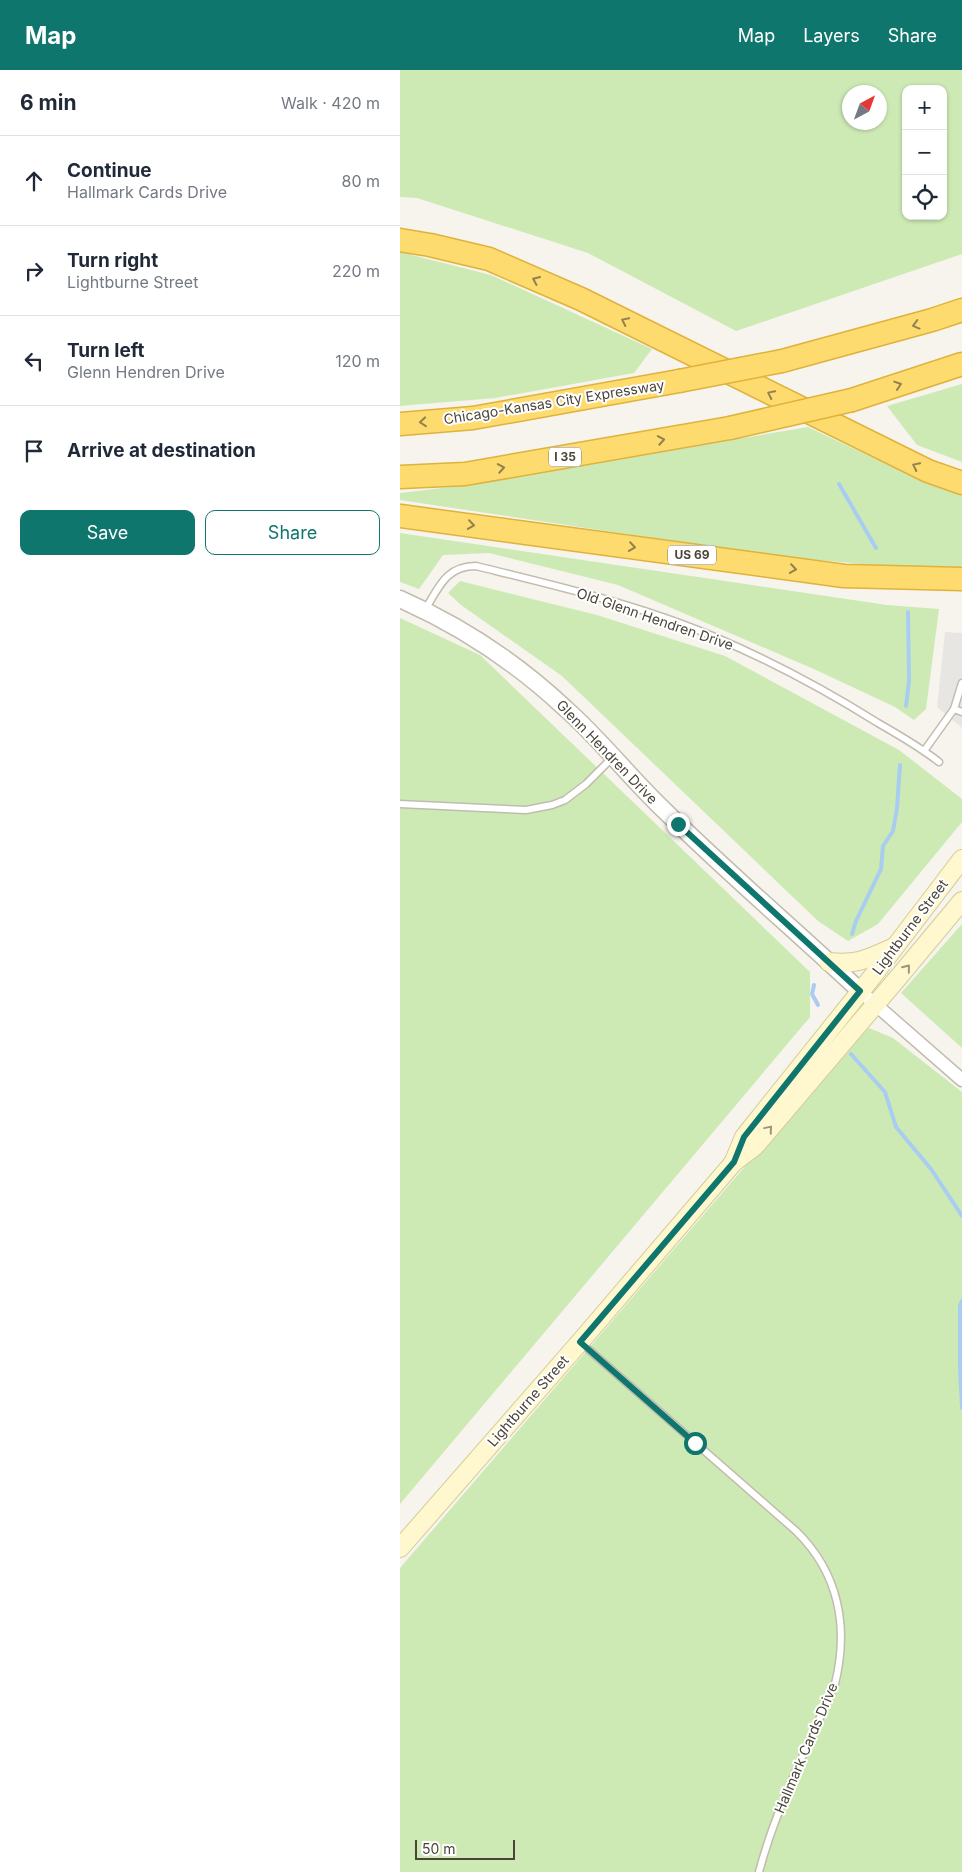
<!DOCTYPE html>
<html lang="en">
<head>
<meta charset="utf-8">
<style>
	body { margin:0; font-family:Inter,sans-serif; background:#f2f2f3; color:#1f2937 }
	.controls { position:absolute; right:15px; top:15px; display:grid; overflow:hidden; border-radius:10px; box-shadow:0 1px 4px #0004 }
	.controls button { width:45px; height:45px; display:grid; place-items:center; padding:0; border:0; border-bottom:1px solid #e0e1e3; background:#fff; color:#1f2937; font:25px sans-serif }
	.compass { position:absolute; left:442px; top:15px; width:45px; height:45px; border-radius:50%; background:#fff; box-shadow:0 1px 4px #0004; rotate:41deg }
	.scale { position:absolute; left:15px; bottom:12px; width:100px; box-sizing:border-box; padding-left:5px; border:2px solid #4b4539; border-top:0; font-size:14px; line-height:18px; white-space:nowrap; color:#4b4539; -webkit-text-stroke:4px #fff; paint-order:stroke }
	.stop { position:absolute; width:15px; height:15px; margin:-11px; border:4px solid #0f766e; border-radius:50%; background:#fff }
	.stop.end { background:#0f766e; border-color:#fff; box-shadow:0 1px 5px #0008 }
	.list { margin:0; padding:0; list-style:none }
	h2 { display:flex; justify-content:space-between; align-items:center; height:65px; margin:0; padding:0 20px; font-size:21px }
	h2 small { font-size:16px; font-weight:400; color:#747a83 }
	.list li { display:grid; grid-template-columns:32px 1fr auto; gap:15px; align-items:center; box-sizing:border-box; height:90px; padding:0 20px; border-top:1px solid #e0e1e3 }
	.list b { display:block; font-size:19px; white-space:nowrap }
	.list p { margin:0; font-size:16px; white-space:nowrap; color:#747a83 }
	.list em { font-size:16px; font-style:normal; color:#747a83 }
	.actions { display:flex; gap:10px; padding:15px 20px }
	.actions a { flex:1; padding:11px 0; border:1px solid #0f766e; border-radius:10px; text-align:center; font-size:18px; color:#0f766e }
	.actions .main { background:#0f766e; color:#fff }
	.icon { flex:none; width:28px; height:28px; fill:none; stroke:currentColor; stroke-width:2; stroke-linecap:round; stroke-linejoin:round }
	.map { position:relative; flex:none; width:562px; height:1802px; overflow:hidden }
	header { display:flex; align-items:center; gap:30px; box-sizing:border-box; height:70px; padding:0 25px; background:#0f766e; color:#fff }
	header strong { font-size:24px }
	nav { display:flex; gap:28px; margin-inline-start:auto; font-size:18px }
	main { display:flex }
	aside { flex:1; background:#fff }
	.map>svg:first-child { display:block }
	.green { fill:#cdeab5; fill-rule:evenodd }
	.parking { fill:#e8e6e3 }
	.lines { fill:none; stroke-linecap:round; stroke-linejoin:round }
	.stream { stroke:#a9cdf1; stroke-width:4 }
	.service-casing { stroke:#c2bcae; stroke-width:9 }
	.minor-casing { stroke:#c2bcae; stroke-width:15 }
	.tertiary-casing { stroke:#c2bcae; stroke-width:19 }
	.secondary-casing { stroke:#d5cb9b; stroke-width:20 }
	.motorway-casing { stroke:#dfb23c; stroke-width:25 }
	.service { stroke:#fff; stroke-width:6 }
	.minor { stroke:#fff; stroke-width:12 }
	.tertiary { stroke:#fff; stroke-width:16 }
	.secondary { stroke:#fff7cd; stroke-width:18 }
	.motorway { stroke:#fedb6e; stroke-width:22 }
	.motorway-bridge-casing { stroke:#dfb23c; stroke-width:25; stroke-linecap:butt }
	.motorway-bridge { stroke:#fedb6e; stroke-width:22 }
	.oneway { stroke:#93814e }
	.oneway2 { stroke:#9c957c }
	.route { stroke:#0f766e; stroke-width:6 }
	.labels { text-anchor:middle; stroke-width:4; stroke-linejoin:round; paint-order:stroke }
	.shield { fill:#fff; stroke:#817d74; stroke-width:1 }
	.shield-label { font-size:12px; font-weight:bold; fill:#4b4539 }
	.street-label { font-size:14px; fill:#4b4539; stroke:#fff }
</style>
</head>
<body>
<header>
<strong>Map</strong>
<nav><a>Map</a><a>Layers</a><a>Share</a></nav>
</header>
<main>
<aside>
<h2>6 min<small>Walk · 420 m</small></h2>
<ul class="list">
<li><svg class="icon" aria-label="ahead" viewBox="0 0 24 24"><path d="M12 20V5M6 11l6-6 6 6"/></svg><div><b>Continue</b><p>Hallmark Cards Drive</p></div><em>80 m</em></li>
<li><svg class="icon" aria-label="right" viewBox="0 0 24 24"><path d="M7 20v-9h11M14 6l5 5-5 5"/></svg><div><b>Turn right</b><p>Lightburne Street</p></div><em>220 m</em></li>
<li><svg class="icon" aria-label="left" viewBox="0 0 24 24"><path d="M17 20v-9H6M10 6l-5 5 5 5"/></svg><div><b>Turn left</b><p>Glenn Hendren Drive</p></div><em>120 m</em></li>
<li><svg class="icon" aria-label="arrive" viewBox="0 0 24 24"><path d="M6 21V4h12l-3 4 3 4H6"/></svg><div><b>Arrive at destination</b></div></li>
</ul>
<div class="actions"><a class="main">Save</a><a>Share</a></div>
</aside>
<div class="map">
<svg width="562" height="1802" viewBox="0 0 562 1802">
	<rect width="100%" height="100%" fill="#f6f4ec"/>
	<!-- green -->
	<g class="green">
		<path d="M0 0H562V184L336 261 188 183 17 128 0 127ZM506 19H543V146H506ZM450 22H480V52H450Z"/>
		<polygon points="0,182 91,205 252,279 234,303 95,328 0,336"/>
		<polygon points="562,314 562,392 517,375 487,336"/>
		<polygon points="408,357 503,402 562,423 562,499 485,496 372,486 0,430 0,423 68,415"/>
		<polygon points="0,463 487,535 539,539 526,639 514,650 495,637 416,600 218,515 89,483 43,485 19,519 0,512"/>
		<polygon points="60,511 197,545 325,586 499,680 562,729 562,752 478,854 448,871 418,851 162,606 61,535 48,523"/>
		<polygon points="0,548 80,585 410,902 410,947 0,1434"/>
		<polygon points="562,854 562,978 501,923"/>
		<polygon points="469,958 493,968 562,1022 562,1802 0,1802 0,1498 451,973"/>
	</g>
	<!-- parking -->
	<polygon class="parking" points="545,562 562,563 562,658 537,637"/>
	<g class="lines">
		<!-- stream -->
		<g class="stream">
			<polyline points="439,414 476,478"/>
			<polyline points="506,636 509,611 508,542"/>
			<polyline points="452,864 456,851 481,799 483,776 493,761 497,738 500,695"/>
			<polyline points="414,915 412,924 418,935"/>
			<polyline points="451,984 485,1022 496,1057 531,1099 562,1146"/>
			<polyline points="562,1231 560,1236 560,1297 562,1338"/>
		</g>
		<defs>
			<g id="service">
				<path d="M25 540C39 517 46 496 76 496 157 516 240 535 317 568 373 592 427 621 478 653 499 665 520 677 539 692"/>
				<polyline points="562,613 554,639 562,642"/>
				<polyline points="524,681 554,639"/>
				<polyline points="0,734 126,740 152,735 165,730 186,714 213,687"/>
				<path d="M180 1272 396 1461C439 1503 449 1557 435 1614 408 1676 376 1737 359 1802"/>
			</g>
			<polyline id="minor" points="460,921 562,1010"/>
			<path id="tertiary" d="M0 529C61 556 117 593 166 639 202 671 231 709 266 742 329 804 396 861 460 921"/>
			<g id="secondary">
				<path d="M429 892C458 895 467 889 492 878"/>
				<polyline points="334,1091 344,1067 472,907 562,789"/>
				<polyline points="0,1478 180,1272 334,1092 355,1076 497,909 562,831"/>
			</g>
			<g id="motorway">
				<polyline points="0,170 30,175 89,189 181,229 528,401 562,413"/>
				<polyline points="382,291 532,250 562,240"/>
				<polyline points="452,330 562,294"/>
				<polyline points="0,354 73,348 279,311"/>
				<polyline points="0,407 65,404 330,358"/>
				<polyline points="0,446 444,506 562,509"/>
			</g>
		</defs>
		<!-- service casing -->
		<use href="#service" class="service-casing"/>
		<!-- minor casing -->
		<use href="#minor" class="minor-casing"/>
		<!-- tertiary casing -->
		<use href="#tertiary" class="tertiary-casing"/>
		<!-- secondary casing -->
		<use href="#secondary" class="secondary-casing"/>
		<!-- motorway casing -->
		<use href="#motorway" class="motorway-casing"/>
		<!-- service -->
		<use href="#service" class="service"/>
		<!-- minor -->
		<use href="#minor" class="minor"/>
		<!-- tertiary -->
		<use href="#tertiary" class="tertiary"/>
		<!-- secondary -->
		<use href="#secondary" class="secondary"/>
		<!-- motorway -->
		<use href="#motorway" class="motorway"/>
		<defs>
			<g id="motorway-bridge">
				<polyline points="279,311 382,291"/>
				<polyline points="330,358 452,330"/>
			</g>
		</defs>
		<!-- motorway-bridge casing -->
		<use href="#motorway-bridge" class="motorway-bridge-casing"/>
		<!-- motorway-bridge -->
		<use href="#motorway-bridge" class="motorway-bridge"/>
	</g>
	<!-- one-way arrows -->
	<defs><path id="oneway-chevron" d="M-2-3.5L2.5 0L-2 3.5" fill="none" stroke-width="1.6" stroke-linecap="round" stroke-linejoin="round" transform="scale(1.25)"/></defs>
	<g class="oneway">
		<use href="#oneway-chevron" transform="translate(136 210) rotate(-156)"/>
		<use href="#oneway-chevron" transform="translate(225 251) rotate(-154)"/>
		<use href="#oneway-chevron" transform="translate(516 255) rotate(165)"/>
		<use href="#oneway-chevron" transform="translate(498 315) rotate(-18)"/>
		<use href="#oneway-chevron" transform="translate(371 324) rotate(-154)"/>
		<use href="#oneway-chevron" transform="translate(23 352) rotate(175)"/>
		<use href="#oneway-chevron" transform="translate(261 370) rotate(-10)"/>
		<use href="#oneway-chevron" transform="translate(516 396) rotate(-154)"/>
		<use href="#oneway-chevron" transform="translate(101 398) rotate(-10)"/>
		<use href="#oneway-chevron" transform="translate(71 455) rotate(8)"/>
		<use href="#oneway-chevron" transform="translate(232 477) rotate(8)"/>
		<use href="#oneway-chevron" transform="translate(393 499) rotate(8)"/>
	</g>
	<g class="oneway2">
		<use href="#oneway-chevron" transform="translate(507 898) rotate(-51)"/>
		<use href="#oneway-chevron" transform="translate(369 1059) rotate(-50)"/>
	</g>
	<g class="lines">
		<!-- route -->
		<polyline class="route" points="278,754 460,921 344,1067 334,1092 180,1272 295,1373"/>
	</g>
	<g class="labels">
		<!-- shield labels -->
		<g class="shield">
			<rect x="149" y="377.5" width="32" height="19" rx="4"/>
			<rect x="268" y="475.5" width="48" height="19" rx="4"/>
		</g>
		<g class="shield-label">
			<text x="165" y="391">I 35</text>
			<text x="292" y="489">US 69</text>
		</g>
		<!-- street labels -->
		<g class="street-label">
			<text transform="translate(154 332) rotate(-9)" y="5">Chicago-Kansas City Expressway</text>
			<text transform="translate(255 549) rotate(19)" y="5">Old Glenn Hendren Drive</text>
			<text transform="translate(207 682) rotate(46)" y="5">Glenn Hendren Drive</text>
			<text transform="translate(510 857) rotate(-53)" y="5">Lightburne Street</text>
			<text transform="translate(128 1331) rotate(-49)" y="5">Lightburne Street</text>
			<text transform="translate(406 1678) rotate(-67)" y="5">Hallmark Cards Drive</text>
		</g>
	</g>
</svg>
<div class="controls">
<button>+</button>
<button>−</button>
<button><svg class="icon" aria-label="locate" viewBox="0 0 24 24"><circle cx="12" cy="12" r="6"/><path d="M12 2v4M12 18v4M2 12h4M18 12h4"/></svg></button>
</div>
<svg class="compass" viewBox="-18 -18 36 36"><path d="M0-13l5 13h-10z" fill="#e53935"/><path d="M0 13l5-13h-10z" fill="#747a83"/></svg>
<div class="scale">50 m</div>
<div class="stop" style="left:295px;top:1373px"></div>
<div class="stop end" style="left:278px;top:754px"></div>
</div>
</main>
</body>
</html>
